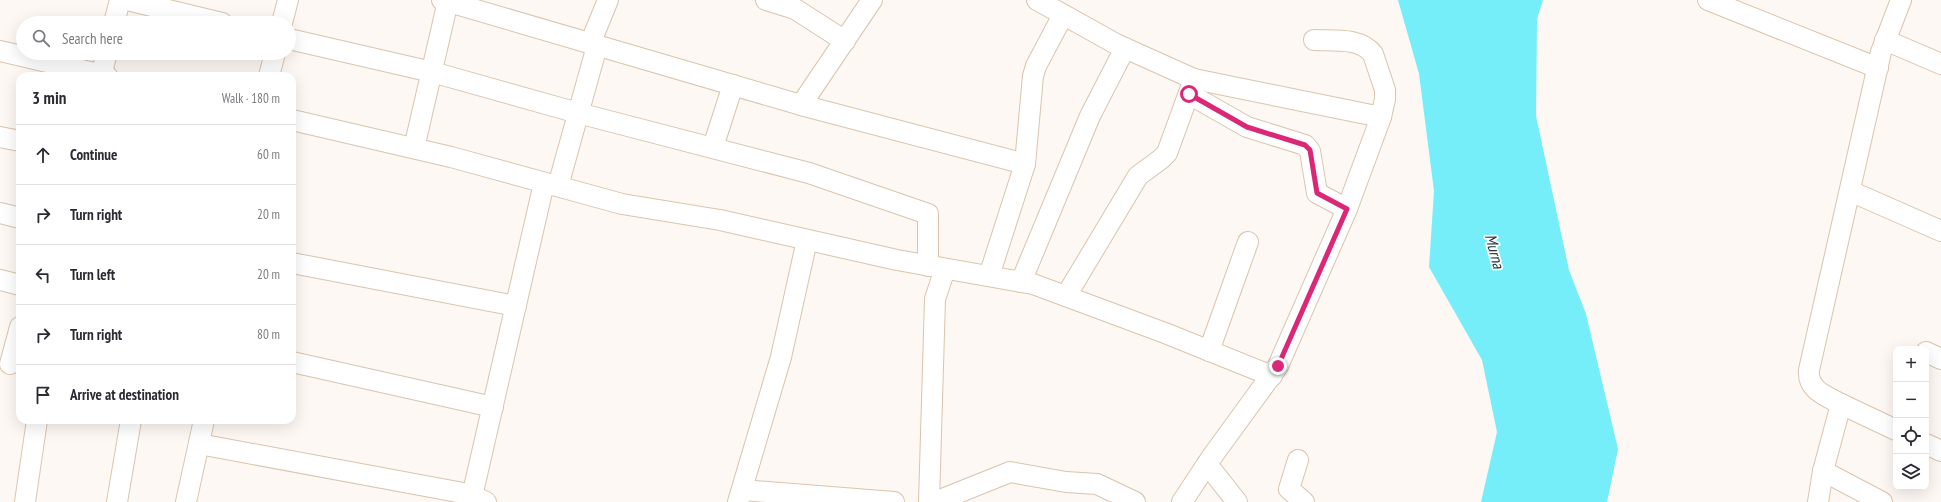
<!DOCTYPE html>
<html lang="en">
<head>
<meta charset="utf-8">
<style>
	body { margin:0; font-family:"PT Sans Narrow",sans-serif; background:#f7f7f7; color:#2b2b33 }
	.controls { position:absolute; right:12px; bottom:12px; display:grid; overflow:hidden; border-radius:8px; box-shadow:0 4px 16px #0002 }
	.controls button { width:36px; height:36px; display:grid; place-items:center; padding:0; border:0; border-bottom:1px solid #e1e1e2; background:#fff; color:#2b2b33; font:20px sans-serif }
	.stop { position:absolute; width:12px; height:12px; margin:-9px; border:3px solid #db2777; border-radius:50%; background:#fff }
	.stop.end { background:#db2777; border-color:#fff; box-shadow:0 1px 4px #0008 }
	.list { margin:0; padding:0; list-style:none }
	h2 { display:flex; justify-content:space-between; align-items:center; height:52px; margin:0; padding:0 16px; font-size:17px }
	h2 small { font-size:13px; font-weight:400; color:#7c7c81 }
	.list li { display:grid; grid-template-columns:26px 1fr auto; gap:12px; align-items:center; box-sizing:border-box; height:60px; padding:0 16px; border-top:1px solid #e1e1e2 }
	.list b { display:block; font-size:15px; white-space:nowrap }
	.list em { font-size:13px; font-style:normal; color:#7c7c81 }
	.icon { flex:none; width:22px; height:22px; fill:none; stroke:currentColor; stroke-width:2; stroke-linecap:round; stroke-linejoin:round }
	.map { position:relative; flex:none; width:1941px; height:502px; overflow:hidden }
	.search { position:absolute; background:#fff; box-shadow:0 4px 16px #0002; left:16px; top:16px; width:280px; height:44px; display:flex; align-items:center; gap:10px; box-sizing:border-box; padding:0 14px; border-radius:22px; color:#7c7c81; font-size:15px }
	.panel { position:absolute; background:#fff; box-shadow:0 4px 16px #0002; left:16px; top:72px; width:280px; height:352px; border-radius:12px }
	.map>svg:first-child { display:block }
	.water { fill:#75eef9 }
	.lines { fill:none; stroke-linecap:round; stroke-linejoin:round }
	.minor-casing { stroke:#dac4ad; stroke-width:22 }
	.minor { stroke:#fff; stroke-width:20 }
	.route { stroke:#db2777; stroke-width:5 }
	.labels { text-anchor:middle; stroke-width:3.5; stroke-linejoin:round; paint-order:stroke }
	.water-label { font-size:16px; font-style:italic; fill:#203638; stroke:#fff }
</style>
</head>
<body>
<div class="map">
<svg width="1941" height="502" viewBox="0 0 1941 502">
	<rect width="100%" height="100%" fill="#fdf8f4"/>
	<!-- water -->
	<polygon class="water" points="1398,0 1543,0 1537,19 1536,116 1569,270 1586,314 1618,449 1607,502 1481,502 1497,432 1482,360 1429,267 1434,191 1419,74"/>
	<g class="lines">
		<defs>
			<g id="minor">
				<polyline points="127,0 222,23"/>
				<polyline points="442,0 801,105 1025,164"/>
				<polyline points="766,0 795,9 845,41"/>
				<polyline points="1037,0 1116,44 1194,79 1381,117"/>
				<polyline points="1708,0 1878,68"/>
				<polyline points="114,23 120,0"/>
				<polyline points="282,23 288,0"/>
				<polyline points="289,39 432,72 578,113 809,173 928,214 928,266"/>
				<polyline points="1885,40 1941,64"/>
				<polyline points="590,44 608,0"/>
				<polyline points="0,51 107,76"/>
				<polyline points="101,75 107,53"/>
				<polyline points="269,76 275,53"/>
				<polyline points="1189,94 1247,127 1305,145 1310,151 1317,193 1347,209"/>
				<polyline points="801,105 872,0"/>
				<polyline points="292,120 451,157 622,204 720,220 897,260 1033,284 1165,333 1272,376"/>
				<polyline points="0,137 20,141"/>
				<polyline points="713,147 733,85"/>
				<polyline points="414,148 448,1"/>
				<polyline points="558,186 597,46"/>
				<polyline points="1850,191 1941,231"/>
				<polyline points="0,213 20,218"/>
				<polyline points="292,263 516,306"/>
				<polyline points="989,276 1025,164 1033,76 1036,66 1063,15"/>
				<polyline points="0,280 20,285"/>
				<polyline points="1021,282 1090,116 1125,48"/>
				<polyline points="1066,296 1138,176 1161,159 1167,153 1194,79"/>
				<polyline points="1209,351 1248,242"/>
				<polyline points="1926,352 1941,359"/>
				<polyline points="292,362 493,407"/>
				<polyline points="10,364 20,327"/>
				<path d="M1841 404C1826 396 1807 390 1809 370L1881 52 1901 0"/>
				<polyline points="199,444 474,495"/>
				<polyline points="1926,444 1941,451"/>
				<polyline points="1298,460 1289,489 1304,502"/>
				<polyline points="1207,464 1237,502"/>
				<polyline points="1823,471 1882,502"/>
				<polyline points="742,490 894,502"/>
				<polyline points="25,502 37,420"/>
				<polyline points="117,502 131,420"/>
				<polyline points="186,502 204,420"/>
				<polyline points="486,502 477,498 473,492 544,183"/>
				<polyline points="738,502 781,357 807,240"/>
				<polyline points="929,502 935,299 945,269"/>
				<polyline points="935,502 1010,472 1066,482 1097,484 1135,502"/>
				<path d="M1182 502 1211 458 1278 366 1347 209 1381 117 1385 99V90L1373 54C1360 37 1333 41 1314 40"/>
				<polyline points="1818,502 1823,471 1841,404 1896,430"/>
			</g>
		</defs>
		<!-- minor casing -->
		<use href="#minor" class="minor-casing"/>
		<!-- minor -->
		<use href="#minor" class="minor"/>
	</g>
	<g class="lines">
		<!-- route -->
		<polyline class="route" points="1189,94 1247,127 1305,145 1310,150 1317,193 1347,209 1278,366"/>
	</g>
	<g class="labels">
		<!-- water labels -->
		<g class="water-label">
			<text transform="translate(1495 251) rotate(75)" y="6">Murna</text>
		</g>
	</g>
</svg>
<div class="controls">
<button>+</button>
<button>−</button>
<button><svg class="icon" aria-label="locate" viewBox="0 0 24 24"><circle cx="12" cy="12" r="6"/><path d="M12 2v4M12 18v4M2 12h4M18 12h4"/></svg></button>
<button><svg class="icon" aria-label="layers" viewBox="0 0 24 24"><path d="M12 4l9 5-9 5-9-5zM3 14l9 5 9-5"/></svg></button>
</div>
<div class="stop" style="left:1189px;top:94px"></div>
<div class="stop end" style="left:1278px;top:366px"></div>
<div class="search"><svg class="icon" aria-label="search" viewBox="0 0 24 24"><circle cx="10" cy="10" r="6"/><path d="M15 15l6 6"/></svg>Search here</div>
<section class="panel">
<h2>3 min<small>Walk · 180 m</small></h2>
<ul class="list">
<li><svg class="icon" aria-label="ahead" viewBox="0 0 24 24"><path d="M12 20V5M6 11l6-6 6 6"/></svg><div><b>Continue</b></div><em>60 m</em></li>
<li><svg class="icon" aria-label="right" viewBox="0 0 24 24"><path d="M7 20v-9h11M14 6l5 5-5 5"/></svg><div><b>Turn right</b></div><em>20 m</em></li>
<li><svg class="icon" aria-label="left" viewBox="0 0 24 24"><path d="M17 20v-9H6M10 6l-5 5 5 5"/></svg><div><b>Turn left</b></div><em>20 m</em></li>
<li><svg class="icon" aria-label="right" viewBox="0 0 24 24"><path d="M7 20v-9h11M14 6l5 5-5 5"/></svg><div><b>Turn right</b></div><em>80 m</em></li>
<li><svg class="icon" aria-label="arrive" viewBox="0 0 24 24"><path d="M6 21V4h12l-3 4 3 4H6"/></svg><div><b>Arrive at destination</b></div></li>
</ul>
</section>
</div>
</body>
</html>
